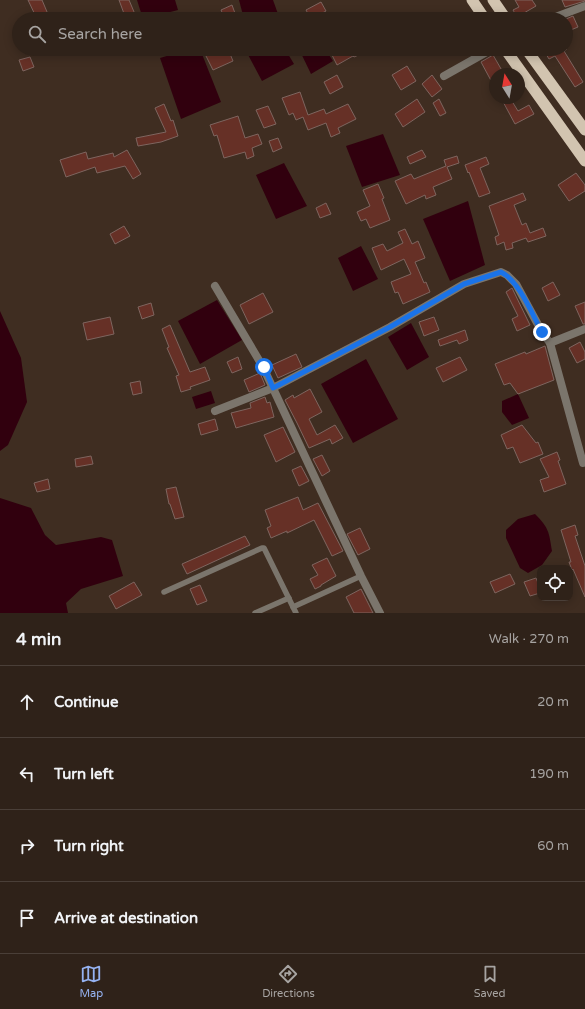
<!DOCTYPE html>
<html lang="en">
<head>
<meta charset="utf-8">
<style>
	body { margin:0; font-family:"Varela Round",sans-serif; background:#372a22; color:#f1f3f6 }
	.controls { position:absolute; right:12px; bottom:12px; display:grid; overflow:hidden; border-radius:8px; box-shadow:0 2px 10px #0003 }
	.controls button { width:36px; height:36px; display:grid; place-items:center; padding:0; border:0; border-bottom:1px solid #4a3f38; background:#2f2219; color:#f1f3f6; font:20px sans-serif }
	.compass { position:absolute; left:489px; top:68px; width:36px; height:36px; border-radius:50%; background:#2f2219; box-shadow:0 2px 10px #0003; rotate:349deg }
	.stop { position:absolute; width:12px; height:12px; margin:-9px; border:3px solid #1a73e8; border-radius:50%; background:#fff }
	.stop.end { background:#1a73e8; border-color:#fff; box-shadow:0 1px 4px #0008 }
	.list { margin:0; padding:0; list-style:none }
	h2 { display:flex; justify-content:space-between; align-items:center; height:52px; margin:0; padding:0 16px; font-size:17px }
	h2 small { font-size:13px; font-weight:400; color:#a7a4a2 }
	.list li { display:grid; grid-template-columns:26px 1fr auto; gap:12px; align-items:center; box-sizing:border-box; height:72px; padding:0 16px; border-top:1px solid #4a3f38 }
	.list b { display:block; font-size:15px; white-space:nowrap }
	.list em { font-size:13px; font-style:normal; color:#a7a4a2 }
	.icon { flex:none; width:22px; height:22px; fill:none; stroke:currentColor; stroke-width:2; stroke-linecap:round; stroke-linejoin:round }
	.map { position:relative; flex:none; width:585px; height:613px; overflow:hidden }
	.search { position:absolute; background:#2f2219; box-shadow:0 2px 10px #0003; left:12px; right:12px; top:12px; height:44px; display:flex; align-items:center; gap:10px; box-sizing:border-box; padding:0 14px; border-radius:22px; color:#a7a4a2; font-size:15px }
	.sheet { height:340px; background:#2f2219 }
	nav { display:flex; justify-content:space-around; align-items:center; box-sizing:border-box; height:56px; border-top:1px solid #4a3f38; background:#2f2219; font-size:11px; color:#a7a4a2 }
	nav a { display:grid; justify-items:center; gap:2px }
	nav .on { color:#95b2f1 }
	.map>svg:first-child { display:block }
	.water { fill:#31000e }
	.building { fill:#663026; stroke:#7e655f }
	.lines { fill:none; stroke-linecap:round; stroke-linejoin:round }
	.service { stroke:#7b756c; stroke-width:5.5 }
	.minor { stroke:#7b756c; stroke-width:8 }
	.trunk { stroke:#d2c4b0; stroke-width:11 }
	.route { stroke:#1a73e8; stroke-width:5 }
</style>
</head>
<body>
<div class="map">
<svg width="585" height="613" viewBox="0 0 585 613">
	<rect width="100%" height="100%" fill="#3f2d21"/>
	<!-- water -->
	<g class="water">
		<polygon points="137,0 175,0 178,10 143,19"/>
		<polygon points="239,0 273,0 278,14 265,19 244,19"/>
		<polygon points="190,49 200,49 221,102 181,119 160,58"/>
		<polygon points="245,49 285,49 294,64 262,81"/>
		<polygon points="299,49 325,49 333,61 311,74"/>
		<polygon points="383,134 400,175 362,187 346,146"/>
		<polygon points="284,163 307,206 276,219 256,175"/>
		<polygon points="468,201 485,265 450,281 423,219"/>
		<polygon points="361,246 378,279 353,291 338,258"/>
		<polygon points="217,300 242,340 200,364 178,321"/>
		<polygon points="0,311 21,358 27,402 8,445 0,451"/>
		<polygon points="411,323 429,357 407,370 388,337"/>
		<polygon points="366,359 398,419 353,443 321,384"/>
		<polygon points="211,391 215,403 196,409 192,397"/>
		<polygon points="518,394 529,418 512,425 502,412 502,401"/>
		<polygon points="0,498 31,508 45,535 56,545 101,537 112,540 123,576 81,589 66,603 68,613 0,613"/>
		<path d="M535 514C549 528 549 532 552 551L542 565 528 573 520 568 506 538V530L518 519Z"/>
	</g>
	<!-- building -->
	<g class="building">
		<polygon points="28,0 42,0 50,19 37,19"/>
		<polygon points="119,0 129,0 137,19 126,19"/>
		<polygon points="515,0 532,0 536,6 517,17 513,10 519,7"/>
		<polygon points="562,0 585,0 585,1 565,7"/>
		<polygon points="321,2 326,11 311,19 306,10"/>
		<polygon points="232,5 236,16 225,19 221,10"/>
		<polygon points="573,16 578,27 566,32 566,19"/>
		<polygon points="216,49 228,49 233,61 213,70 205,54"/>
		<polygon points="329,49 372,49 354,57 353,56 337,65"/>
		<polygon points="543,49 567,49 564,51 583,82 575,87 555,56 549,59"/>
		<polygon points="493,55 504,74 495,74 495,88 481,62"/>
		<polygon points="30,57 34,67 23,71 19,60"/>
		<polygon points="407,66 416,81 401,90 392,75"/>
		<polygon points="337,75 343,87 330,94 324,82"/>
		<polygon points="432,75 442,89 432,97 422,84"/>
		<polygon points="300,92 308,115 324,109 326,114 348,104 356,119 338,128 340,133 331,137 326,123 308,130 303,117 296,120 293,113 289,115 282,98"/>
		<polygon points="501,98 510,98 518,111 529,105 534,114 515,124"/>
		<polygon points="417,99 425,112 403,127 395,114"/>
		<polygon points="439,99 446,113 440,116 433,103"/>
		<polygon points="164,104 171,121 173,120 178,136 161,142 138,146 136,138 166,132 155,108"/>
		<polygon points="268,106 276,124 264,128 256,110"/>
		<polygon points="238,116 245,138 258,134 262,144 252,148 254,156 247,159 245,152 224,158 217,135 214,136 210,125"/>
		<polygon points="278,138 282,148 273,152 269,141"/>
		<polygon points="127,150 141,174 133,179 125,166 97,173 95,167 66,177 60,160 86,152 88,159 113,153 114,157"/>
		<polygon points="422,150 426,157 410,164 407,157"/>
		<polygon points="457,156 459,163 447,167 452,179 433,187 436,195 426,199 425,195 406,204 395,181 411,174 414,179 446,166 444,160"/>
		<polygon points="486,157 489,164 480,168 490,193 479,197 469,172 468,173 465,165"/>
		<polygon points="576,173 585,185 585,191 569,201 558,185"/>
		<polygon points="378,184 384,198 382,199 390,220 370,228 366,219 361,221 357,212 370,206 363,190"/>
		<polygon points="523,193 526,200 514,205 522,225 526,223 530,233 543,228 546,236 528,242 526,238 512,243 513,248 506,250 504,242 497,245 495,237 499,235 489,206"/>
		<polygon points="326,203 331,214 320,218 316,208"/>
		<polygon points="124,226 130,236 115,244 110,234"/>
		<polygon points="405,229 412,244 418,241 425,258 415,262 424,283 426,282 430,292 403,304 398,292 395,293 391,282 411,274 404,259 381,270 372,248 383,244 387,251 403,243 398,232"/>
		<polygon points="553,282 560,295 548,301 542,288"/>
		<polygon points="512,288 530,325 517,331 512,319 518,316 506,292"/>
		<polygon points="263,293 273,312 249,324 240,305"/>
		<polygon points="585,302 585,324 583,324 575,306"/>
		<polygon points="151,303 154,315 142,319 138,307"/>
		<polygon points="110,317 114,334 87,340 83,323"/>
		<polygon points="434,317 439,330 424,336 419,322"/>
		<polygon points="170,325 190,372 205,367 210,380 190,387 191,389 181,392 176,376 179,375 167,348 169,347 162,329"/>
		<polygon points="465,330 468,340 459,344 457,340 440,346 438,340"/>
		<polygon points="580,342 585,352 585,359 577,363 569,348"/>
		<polygon points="545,346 554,380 518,394 510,383 504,385 495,364 525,352 526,354"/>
		<polygon points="296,354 302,367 278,378 272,365"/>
		<polygon points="238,357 242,369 232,373 227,362"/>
		<polygon points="460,357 467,370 443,382 436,368"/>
		<polygon points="260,373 265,385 249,392 244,380"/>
		<polygon points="140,381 142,393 133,395 130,383"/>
		<polygon points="310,389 322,412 309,419 317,435 335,425 343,438 332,444 330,439 309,448 297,423 285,400 293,395 294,398"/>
		<polygon points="265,397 267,403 270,402 274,417 236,428 231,413 251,408 250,403"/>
		<polygon points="215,419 218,430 201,435 198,424"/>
		<polygon points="522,425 536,443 538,442 543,454 520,463 513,447 507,449 501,435"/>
		<polygon points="283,427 295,452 276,462 264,435"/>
		<polygon points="557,452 560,460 558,461 566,484 544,492 540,480 549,477 540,459"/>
		<polygon points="322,455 330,471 322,476 313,459"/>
		<polygon points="91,456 93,464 76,467 75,459"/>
		<polygon points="301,466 309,481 299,486 292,470"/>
		<polygon points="48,479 50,489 37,492 34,483"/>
		<polygon points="176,487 184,517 175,519 170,504 169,504 166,489"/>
		<polygon points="298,497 303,510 318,503 343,551 332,556 314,520 287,533 287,531 271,538 267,528 271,526 265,510"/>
		<polygon points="575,525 578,535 575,536 585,566 585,597 573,569 572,570 569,562 571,562 561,530"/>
		<polygon points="360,528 370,549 358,555 347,534"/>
		<polygon points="245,536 250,545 187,574 182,564"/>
		<polygon points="327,558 336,576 321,585 321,586 315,589 310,579 318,575 312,565"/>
		<polygon points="510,574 515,584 495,593 490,582"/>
		<polygon points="536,578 540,588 540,593 530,596 524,582"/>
		<polygon points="134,582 142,595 116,609 109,596"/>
		<polygon points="200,585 207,601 197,605 190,589"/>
		<polygon points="361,589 373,613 354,613 346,597"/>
	</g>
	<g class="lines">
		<!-- service -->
		<g class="service">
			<polyline points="164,592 262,548 264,548 296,613"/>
			<polyline points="293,607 361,576"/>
			<polyline points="255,613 289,598"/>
		</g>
		<!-- minor -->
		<g class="minor">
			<polyline points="550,19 585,6"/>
			<polyline points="444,76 492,49"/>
			<polyline points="215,286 263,367 361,576 380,613"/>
			<polyline points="550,343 583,463"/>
			<polyline points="215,411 273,388 390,327 464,284 501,272 507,275 516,284 542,332 550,343 585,329"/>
		</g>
		<!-- trunk -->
		<g class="trunk">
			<polyline points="472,0 485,19"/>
			<polyline points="493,0 506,19"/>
			<polyline points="505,49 585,161"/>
			<polyline points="526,49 585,130"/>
		</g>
	</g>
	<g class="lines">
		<!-- route -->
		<path class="route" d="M264 367 273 388 390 327 464 284 501 272C519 281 532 314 542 332"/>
	</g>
</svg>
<div class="controls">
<button><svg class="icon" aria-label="locate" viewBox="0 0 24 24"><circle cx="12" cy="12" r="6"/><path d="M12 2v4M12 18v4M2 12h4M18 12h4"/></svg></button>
</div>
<svg class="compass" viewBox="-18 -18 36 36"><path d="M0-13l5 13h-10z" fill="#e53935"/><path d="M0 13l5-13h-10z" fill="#a7a4a2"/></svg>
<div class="stop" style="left:264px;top:367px"></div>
<div class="stop end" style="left:542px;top:332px"></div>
<div class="search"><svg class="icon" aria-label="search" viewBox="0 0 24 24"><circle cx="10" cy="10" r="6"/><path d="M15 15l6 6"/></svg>Search here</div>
</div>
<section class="sheet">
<h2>4 min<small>Walk · 270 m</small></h2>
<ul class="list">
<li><svg class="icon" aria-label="ahead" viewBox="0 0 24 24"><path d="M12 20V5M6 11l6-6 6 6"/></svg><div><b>Continue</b></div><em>20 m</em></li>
<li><svg class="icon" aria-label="left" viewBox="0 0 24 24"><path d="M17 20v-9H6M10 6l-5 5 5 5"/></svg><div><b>Turn left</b></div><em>190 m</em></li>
<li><svg class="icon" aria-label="right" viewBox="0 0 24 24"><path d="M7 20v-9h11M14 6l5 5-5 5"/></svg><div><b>Turn right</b></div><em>60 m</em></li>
<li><svg class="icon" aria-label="arrive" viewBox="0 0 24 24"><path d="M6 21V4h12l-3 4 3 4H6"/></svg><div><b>Arrive at destination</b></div></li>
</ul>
</section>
<nav>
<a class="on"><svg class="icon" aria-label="map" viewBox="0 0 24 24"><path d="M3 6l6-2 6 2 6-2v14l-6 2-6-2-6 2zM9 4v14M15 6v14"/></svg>Map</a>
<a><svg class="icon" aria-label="directions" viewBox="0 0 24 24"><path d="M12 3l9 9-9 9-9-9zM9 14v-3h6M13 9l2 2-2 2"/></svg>Directions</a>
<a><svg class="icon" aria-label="saved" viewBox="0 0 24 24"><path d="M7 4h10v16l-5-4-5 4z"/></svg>Saved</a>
</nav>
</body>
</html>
